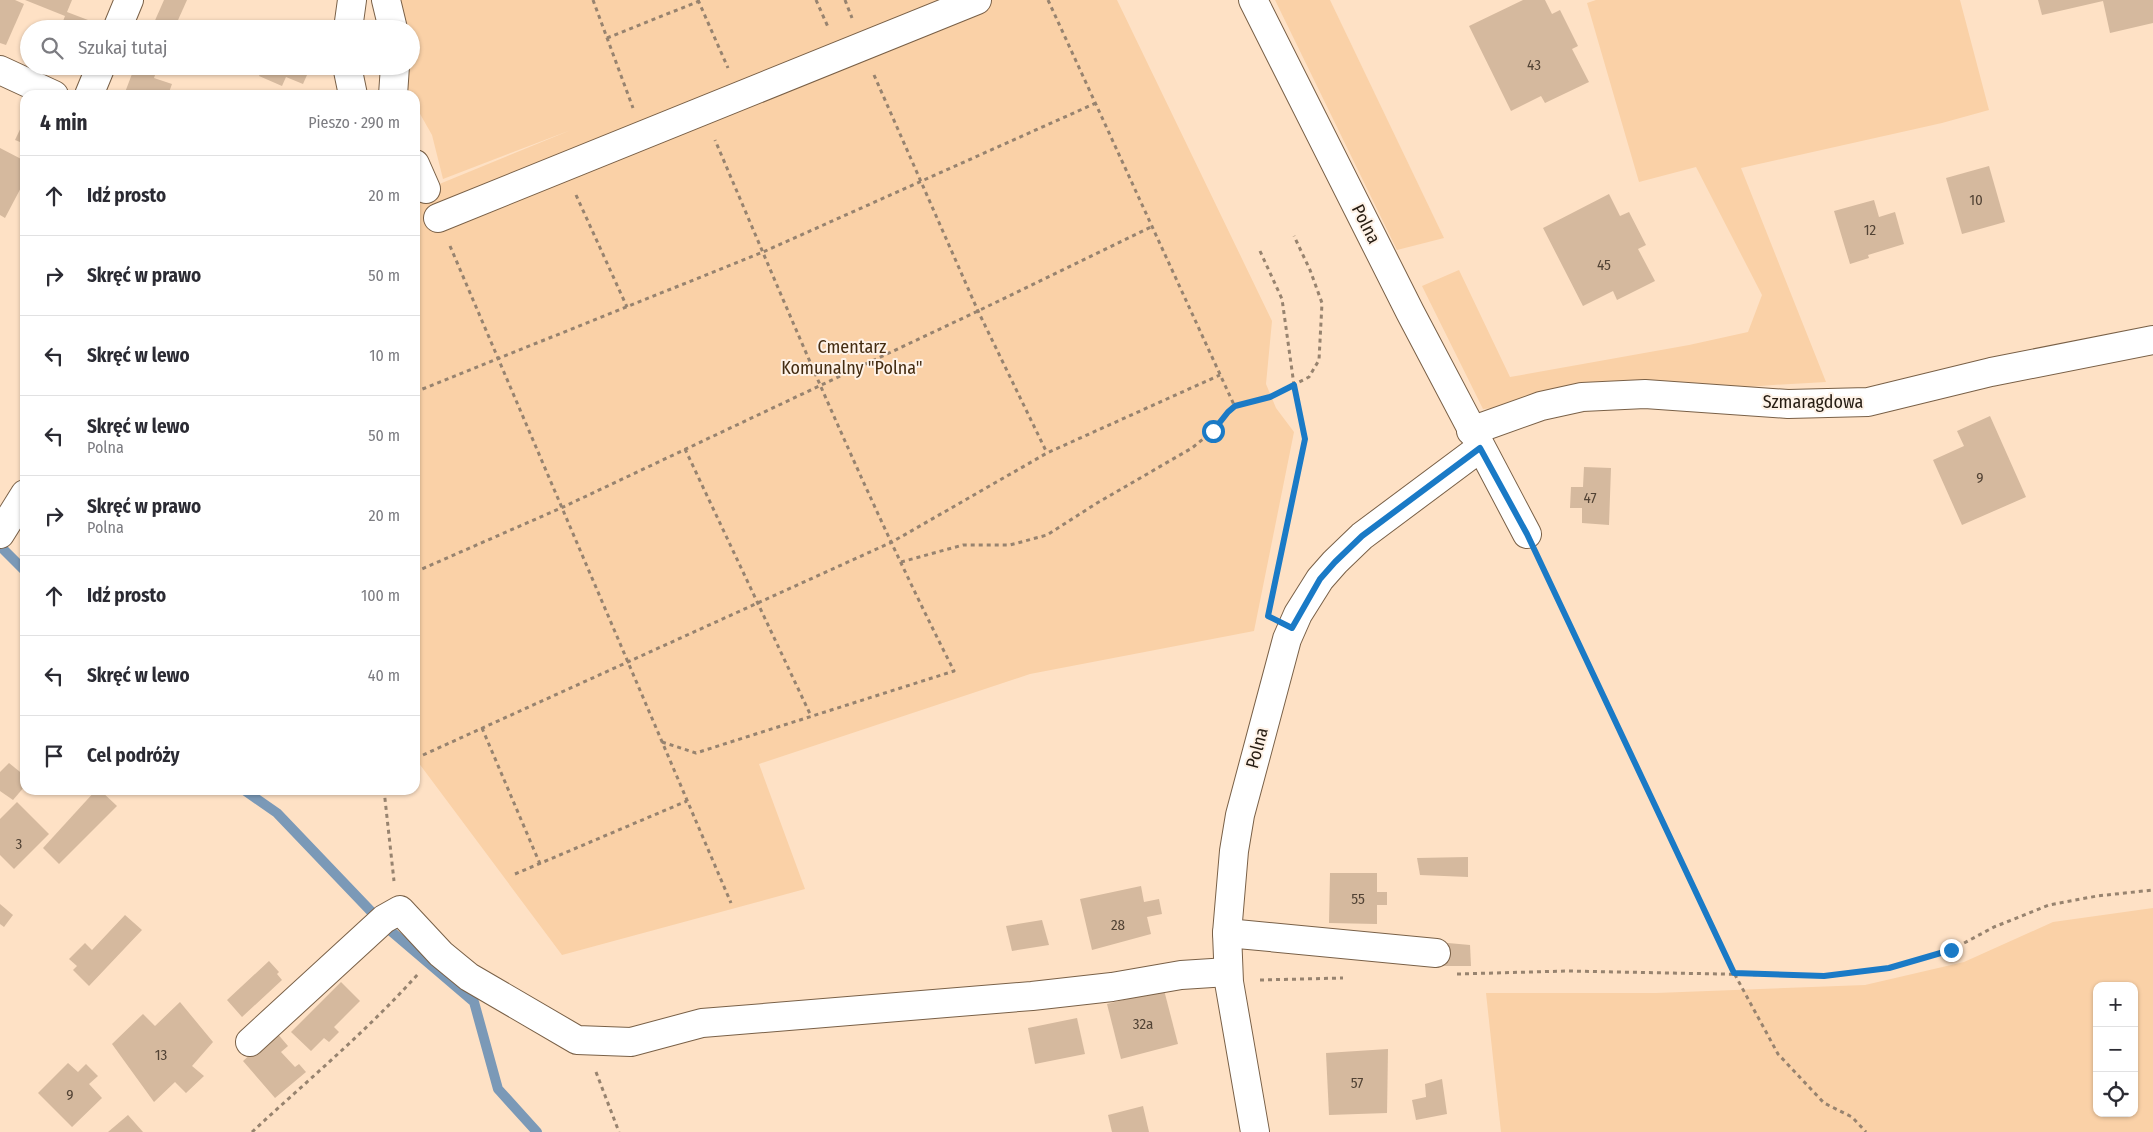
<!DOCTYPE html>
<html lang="pl">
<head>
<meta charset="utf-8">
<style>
	body { margin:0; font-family:"Fira Sans Condensed",sans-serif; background:#f2f2f3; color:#2b2b33 }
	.controls { position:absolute; right:15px; bottom:15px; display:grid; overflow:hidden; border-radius:10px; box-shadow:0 1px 4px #0004 }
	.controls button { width:45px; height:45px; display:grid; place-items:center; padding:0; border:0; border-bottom:1px solid #e1e1e2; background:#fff; color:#2b2b33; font:25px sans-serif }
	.stop { position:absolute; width:15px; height:15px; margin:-11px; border:4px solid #1a7ac6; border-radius:50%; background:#fff }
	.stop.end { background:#1a7ac6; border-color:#fff; box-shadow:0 1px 5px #0008 }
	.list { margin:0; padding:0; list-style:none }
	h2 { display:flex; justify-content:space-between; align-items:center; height:65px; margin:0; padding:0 20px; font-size:21px }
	h2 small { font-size:16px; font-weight:400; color:#7c7c81 }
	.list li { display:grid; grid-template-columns:32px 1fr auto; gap:15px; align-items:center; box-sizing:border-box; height:80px; padding:0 20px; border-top:1px solid #e1e1e2 }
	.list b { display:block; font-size:19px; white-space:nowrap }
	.list p { margin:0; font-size:16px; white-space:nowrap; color:#7c7c81 }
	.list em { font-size:16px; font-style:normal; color:#7c7c81 }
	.icon { flex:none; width:28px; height:28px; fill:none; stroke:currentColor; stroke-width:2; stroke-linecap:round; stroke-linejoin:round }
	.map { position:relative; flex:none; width:2153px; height:1132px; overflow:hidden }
	.search { position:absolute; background:#fff; box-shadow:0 1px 4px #0004; left:20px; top:20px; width:400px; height:55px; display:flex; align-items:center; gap:12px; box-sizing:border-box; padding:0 18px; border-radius:28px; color:#7c7c81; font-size:19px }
	.panel { position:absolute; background:#fff; box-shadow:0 1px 4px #0004; left:20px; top:90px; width:400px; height:705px; border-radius:15px }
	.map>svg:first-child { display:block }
	.green { fill:#fad1a7; fill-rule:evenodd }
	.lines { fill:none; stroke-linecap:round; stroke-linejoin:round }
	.stream { stroke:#7b99b7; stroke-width:10 }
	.building { fill:#d5b99e }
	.minor-casing { stroke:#796047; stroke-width:30 }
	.path { stroke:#97836f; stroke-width:3; stroke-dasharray:4 4; stroke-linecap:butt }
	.minor { stroke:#fff; stroke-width:28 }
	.route { stroke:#1a7ac6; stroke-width:6 }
	.labels { text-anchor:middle; stroke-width:4; stroke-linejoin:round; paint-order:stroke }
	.number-label { font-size:15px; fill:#524335 }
	.street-label { font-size:18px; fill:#261c12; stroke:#fef2e7 }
	.park-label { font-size:18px; fill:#442c11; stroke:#fef2e7 }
</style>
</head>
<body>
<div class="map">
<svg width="2153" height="1132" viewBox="0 0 2153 1132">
	<rect width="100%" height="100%" fill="#fee1c5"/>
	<!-- green -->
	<g class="green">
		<polygon points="391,0 1117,0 1272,321 1266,384 1276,408 1294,432 1254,631 1030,674 759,764 805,889 562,955 415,758 415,194 571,130 443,179 432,135 415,105 415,95 410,95 400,72 400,66 411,66 411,29 397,29"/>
		<polygon points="1275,0 1330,0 1444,238 1397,250"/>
		<polygon points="1596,0 1960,0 1989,110 1942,123 1741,168 1826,382 1773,385 1483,409 1422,286 1459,270 1510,377 1689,345 1748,332 1762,295 1696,167 1639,182 1587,3"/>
		<path d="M2153 908V1132H1501L1486 993H1656L1865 985 1964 962 2053 922ZM2097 986H2134V1113H2097Z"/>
	</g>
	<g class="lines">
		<!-- stream -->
		<g class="stream">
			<polyline points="0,546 25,571"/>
			<polyline points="244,790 277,813 385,926 474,1002 498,1089 537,1132"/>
		</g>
	</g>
	<!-- building -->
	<g class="building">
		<polygon points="0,0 15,0 24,4 6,45 0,43"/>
		<polygon points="25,0 72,0 67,12 88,20 84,29 60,29 65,16"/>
		<polygon points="164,0 187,0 174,29 162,29 153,25"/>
		<polygon points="1523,0 1545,0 1552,14 1560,10 1578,46 1572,49 1589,82 1545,103 1541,96 1511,111 1469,26"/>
		<polygon points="2038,0 2153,0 2153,23 2110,33 2103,1 2042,15"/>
		<polygon points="135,66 149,66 157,69 154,78 172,84 168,95 124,95"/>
		<polygon points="264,66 311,66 303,84 286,77 282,86 259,76"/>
		<polygon points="25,119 25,144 15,140"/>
		<polygon points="0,148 25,161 20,172 25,175 25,180 5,218 0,215"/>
		<polygon points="1989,166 2005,222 1962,234 1946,178"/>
		<polygon points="1609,194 1620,216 1629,212 1646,245 1638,249 1655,281 1617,300 1613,291 1583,306 1543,228"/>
		<polygon points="1874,200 1879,217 1895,212 1904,244 1868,255 1869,258 1850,264 1834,211"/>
		<polygon points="1990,416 2026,497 1962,525 1933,460 1964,446 1957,431"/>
		<polygon points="1584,467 1611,468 1609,525 1582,523 1582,508 1570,508 1571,487 1583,487"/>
		<polygon points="9,763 25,776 25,786 13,800 0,791 0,772"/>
		<polygon points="96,790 100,790 117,806 59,864 43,848"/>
		<polygon points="17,802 49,834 14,869 0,855 0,819"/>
		<polygon points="1468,857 1468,877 1420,875 1417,858"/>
		<polygon points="1330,873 1377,873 1377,892 1387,892 1387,905 1377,905 1377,924 1329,923"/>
		<polygon points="1141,886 1144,902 1159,899 1162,914 1147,917 1151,934 1092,950 1080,899"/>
		<polygon points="0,904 13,915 4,927 0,924"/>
		<polygon points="125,915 142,930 89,986 73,970 77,966 69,959 85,943 92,950"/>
		<polygon points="1042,920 1049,945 1012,951 1006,926"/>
		<polygon points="1437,942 1470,945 1471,966 1437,966"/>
		<polygon points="269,961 279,972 277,974 282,980 242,1017 227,1000"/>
		<polygon points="341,982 360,1001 334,1027 339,1032 329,1042 324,1038 311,1051 291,1032"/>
		<polygon points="1164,990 1178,1044 1121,1059 1107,1004"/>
		<polygon points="180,1002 213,1042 192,1066 204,1076 186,1093 175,1082 154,1102 112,1044 143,1014 155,1026"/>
		<polygon points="1077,1018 1085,1054 1035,1064 1028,1028"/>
		<polygon points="276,1032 288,1046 281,1052 295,1067 299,1064 306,1072 275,1098 243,1061"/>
		<polygon points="1388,1049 1387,1113 1329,1115 1326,1053"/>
		<polygon points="68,1063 78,1072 86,1064 98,1076 89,1084 102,1098 72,1127 38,1093"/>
		<polygon points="1442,1079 1447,1114 1416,1120 1412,1100 1426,1097 1425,1084"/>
		<polygon points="1143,1106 1149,1132 1112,1132 1108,1115"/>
		<polygon points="128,1115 143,1132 108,1132"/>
	</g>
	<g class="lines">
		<defs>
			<g id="minor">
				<polyline points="386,0 393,29"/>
				<polyline points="1253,0 1410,312 1527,534"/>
				<polyline points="117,29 129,0"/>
				<polyline points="348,29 352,0"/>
				<polyline points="347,66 353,95"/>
				<polyline points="0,70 54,95"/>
				<polyline points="89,95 101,66"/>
				<polyline points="393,95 395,66"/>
				<polyline points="415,164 426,189"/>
				<polyline points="438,218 977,0"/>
				<polyline points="1471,431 1541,406 1582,397 1645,394 1788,404 1868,402 1991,372 2153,340"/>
				<polyline points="0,534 25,494"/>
				<polyline points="1227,933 1436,953"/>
				<polyline points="250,1042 384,919 400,910 441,954 469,977 577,1040 631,1042 702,1023 1032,996 1112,987 1181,975 1228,972"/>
				<polyline points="1255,1132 1229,982 1227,933 1234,851 1240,815 1287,639 1298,614 1320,579 1335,562 1362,536 1480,448"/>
			</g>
		</defs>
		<!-- minor casing -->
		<use href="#minor" class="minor-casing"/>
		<!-- path -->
		<g class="path">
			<polyline points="593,0 633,108"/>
			<polyline points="698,0 728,68"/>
			<polyline points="816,0 828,27"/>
			<polyline points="845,0 852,18"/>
			<polyline points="1048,0 1235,407"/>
			<polyline points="607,38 702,0"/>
			<polyline points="874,75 978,311 1047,453"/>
			<polyline points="576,195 627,307"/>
			<polyline points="450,246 731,903"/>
			<polyline points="1260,251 1282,299 1294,385 1305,439 1273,593"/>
			<polyline points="415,392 763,252 1096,103"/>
			<polyline points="685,449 811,716"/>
			<polyline points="901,562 963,545 1010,545 1047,535 1097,503 1192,448 1213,431 1228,412 1235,407 1270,397 1309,377 1319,360 1322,303 1310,270 1294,236"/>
			<polyline points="1540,562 1734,973 1778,1054 1824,1103 1852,1117 1866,1132"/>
			<polyline points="415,572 561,508 978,311 1153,226"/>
			<polyline points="482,728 540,864"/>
			<path d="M662 742 696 753 954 671C866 498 791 318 715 140"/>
			<polyline points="423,755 892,542 1047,453 1220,375"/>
			<polyline points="384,790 394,881"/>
			<polyline points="515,874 687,801"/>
			<polyline points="1457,974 1567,971 1823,976 1889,968 1951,950 1994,927 2049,905 2097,896 2153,890"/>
			<polyline points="1260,980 1343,978"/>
			<polyline points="596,1072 619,1132"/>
			<path d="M252 1132C308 1080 367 1031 418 974"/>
		</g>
		<!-- minor -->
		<use href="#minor" class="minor"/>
	</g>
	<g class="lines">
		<!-- route -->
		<polyline class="route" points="1213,431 1228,412 1235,406 1270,397 1294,385 1305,439 1268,616 1292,628 1320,579 1335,562 1362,536 1480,448 1527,534 1734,973 1824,976 1889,968 1951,950"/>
	</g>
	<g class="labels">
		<!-- number labels -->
		<g class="number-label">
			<text x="1534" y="70">43</text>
			<text x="1976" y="205">10</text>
			<text x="1870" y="235">12</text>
			<text x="1604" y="270">45</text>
			<text x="1980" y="483">9</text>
			<text x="1590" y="503">47</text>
			<text x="19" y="849">3</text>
			<text x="1358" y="904">55</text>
			<text x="1118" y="930">28</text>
			<text x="1143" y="1029">32a</text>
			<text x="161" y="1060">13</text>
			<text x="1357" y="1088">57</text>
			<text x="70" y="1100">9</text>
		</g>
		<!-- street labels -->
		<g class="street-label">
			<text transform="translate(1366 224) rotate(63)" y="6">Polna</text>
			<text x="1813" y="408">Szmaragdowa</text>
			<text transform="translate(1257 748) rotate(-75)" y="6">Polna</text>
		</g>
		<!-- park labels -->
		<g class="park-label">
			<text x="852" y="353">Cmentarz<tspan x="852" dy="21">Komunalny "Polna"</tspan></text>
		</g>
	</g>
</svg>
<div class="controls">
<button>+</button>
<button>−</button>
<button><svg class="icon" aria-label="locate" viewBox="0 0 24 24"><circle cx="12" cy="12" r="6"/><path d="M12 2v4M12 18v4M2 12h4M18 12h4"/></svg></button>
</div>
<div class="stop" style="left:1213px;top:431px"></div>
<div class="stop end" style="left:1951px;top:950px"></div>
<div class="search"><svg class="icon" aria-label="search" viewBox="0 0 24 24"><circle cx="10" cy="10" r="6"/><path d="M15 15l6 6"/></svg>Szukaj tutaj</div>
<section class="panel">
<h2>4 min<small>Pieszo · 290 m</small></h2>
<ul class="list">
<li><svg class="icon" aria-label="ahead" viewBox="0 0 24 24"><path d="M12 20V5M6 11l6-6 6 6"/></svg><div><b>Idź prosto</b></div><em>20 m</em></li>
<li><svg class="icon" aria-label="right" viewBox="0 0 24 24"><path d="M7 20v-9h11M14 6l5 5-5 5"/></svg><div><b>Skręć w prawo</b></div><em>50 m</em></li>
<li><svg class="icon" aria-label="left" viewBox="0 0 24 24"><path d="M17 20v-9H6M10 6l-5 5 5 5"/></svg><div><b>Skręć w lewo</b></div><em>10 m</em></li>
<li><svg class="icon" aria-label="left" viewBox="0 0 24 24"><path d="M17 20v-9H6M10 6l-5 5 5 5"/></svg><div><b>Skręć w lewo</b><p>Polna</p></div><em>50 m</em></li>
<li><svg class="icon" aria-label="right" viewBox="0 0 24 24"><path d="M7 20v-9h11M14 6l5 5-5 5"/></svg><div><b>Skręć w prawo</b><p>Polna</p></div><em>20 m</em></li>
<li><svg class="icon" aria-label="ahead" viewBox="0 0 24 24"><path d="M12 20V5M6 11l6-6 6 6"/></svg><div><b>Idź prosto</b></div><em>100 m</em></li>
<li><svg class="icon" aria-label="left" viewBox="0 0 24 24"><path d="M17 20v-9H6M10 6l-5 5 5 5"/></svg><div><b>Skręć w lewo</b></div><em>40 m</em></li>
<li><svg class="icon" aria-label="arrive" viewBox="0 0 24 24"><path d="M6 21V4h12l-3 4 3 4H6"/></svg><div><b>Cel podróży</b></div></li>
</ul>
</section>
</div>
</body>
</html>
